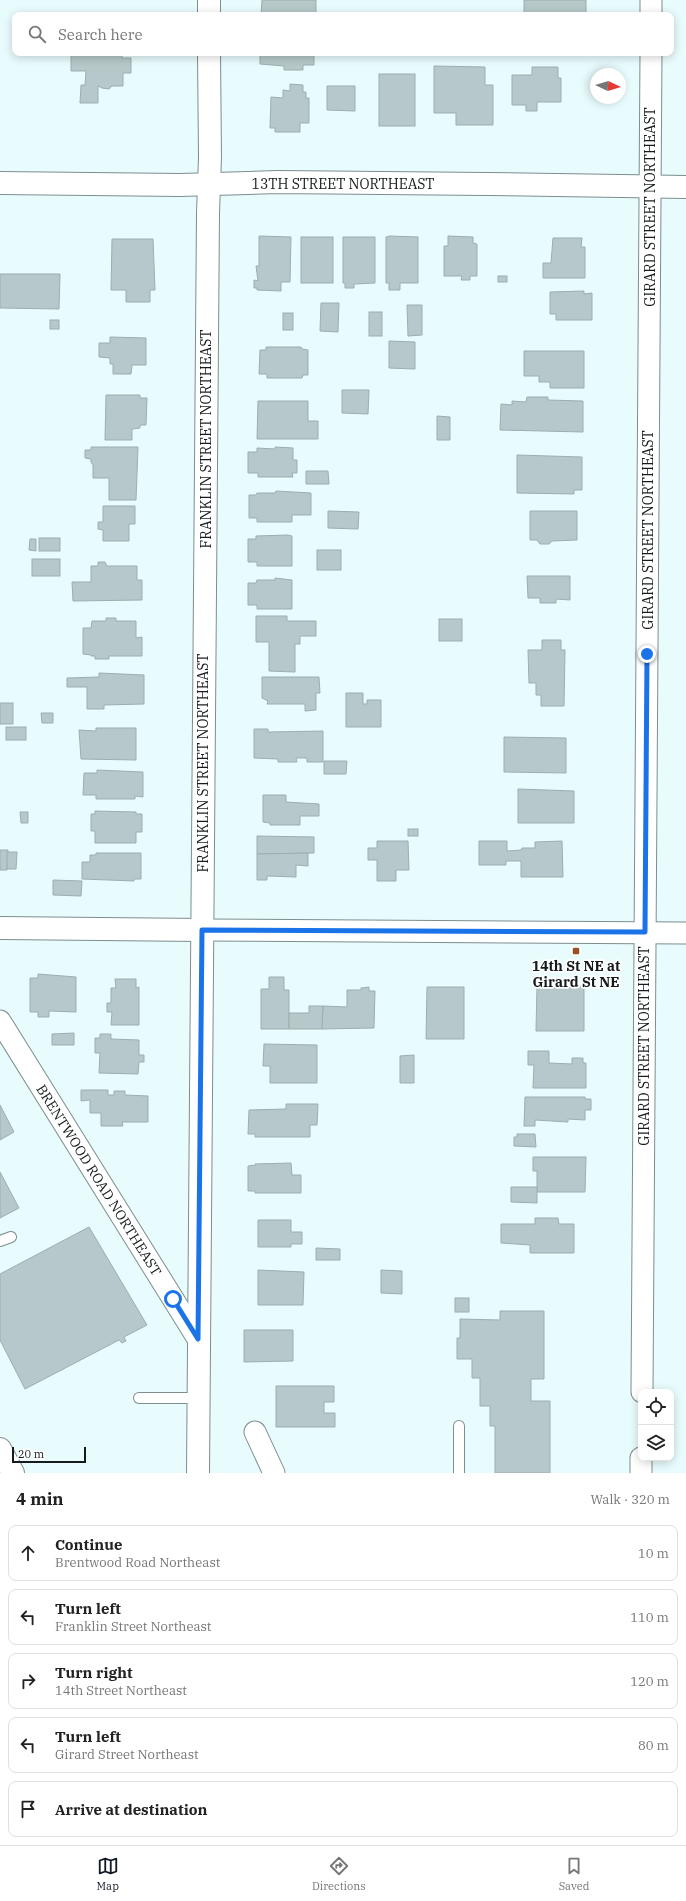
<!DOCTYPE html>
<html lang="en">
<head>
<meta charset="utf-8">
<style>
	body { margin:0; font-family:"IBM Plex Serif",serif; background:#f6f6f6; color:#222 }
	.controls { position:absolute; right:12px; bottom:12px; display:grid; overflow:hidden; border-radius:8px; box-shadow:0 2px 10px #0003 }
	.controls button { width:36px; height:36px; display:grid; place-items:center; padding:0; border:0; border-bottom:1px solid #e0e0e0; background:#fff; color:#222; font:20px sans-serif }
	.compass { position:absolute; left:590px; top:68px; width:36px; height:36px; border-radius:50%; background:#fff; box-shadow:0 2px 10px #0003; rotate:94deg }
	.scale { position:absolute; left:12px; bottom:10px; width:74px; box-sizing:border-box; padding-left:4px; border:2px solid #151b1c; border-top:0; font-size:11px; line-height:14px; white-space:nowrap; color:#151b1c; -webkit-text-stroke:3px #fff; paint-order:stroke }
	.stop { position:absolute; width:12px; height:12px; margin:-9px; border:3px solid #1a73e8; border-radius:50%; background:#fff }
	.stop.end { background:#1a73e8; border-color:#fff; box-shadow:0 1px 4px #0008 }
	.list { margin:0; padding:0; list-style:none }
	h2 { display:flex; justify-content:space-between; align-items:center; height:52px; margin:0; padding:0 16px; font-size:17px }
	h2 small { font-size:13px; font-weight:400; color:#767676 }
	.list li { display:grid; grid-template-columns:26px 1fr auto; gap:12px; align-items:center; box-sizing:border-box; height:56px; margin:0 8px 8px; padding:0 8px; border:1px solid #e0e0e0; border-radius:8px }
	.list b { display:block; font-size:15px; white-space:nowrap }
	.list p { margin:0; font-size:13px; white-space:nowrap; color:#767676 }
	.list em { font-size:13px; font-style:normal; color:#767676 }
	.icon { flex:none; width:22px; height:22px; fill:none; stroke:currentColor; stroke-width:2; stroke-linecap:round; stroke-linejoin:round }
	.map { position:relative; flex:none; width:686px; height:1473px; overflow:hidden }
	.search { position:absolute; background:#fff; box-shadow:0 2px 10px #0003; left:12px; right:12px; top:12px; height:44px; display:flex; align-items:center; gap:10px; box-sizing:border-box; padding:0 14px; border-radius:8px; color:#767676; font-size:15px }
	.sheet { height:372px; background:#fff }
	nav { display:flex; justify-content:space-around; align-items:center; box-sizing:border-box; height:56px; border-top:1px solid #e0e0e0; background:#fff; font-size:11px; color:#767676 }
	nav a { display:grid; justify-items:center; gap:2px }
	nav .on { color:#111827 }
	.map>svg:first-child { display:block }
	.building { fill:#b6c8c9; stroke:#9caeaf }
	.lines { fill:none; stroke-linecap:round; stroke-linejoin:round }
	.lane-casing { stroke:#7c8e8f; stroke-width:12 }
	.street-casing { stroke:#7c8e8f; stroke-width:23 }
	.secondary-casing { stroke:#7c8e8f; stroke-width:24 }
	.primary-casing { stroke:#7c8e8f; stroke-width:24 }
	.lane { stroke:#fff; stroke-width:10 }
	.street { stroke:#fff; stroke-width:21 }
	.secondary { stroke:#fff; stroke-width:22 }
	.primary { stroke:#fff; stroke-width:22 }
	.route { stroke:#1a73e8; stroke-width:5 }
	.poi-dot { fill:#965223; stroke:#fff; stroke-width:1.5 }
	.labels { text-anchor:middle; stroke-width:3.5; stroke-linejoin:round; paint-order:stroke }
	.street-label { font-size:14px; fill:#151b1c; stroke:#fff }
	.poi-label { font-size:14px; font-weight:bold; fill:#151b1c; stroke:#fff }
</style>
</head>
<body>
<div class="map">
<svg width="686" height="1473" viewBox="0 0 686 1473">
	<rect width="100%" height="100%" fill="#e8fbfd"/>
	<!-- building -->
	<g class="building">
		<polygon points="262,0 316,0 316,15 261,15"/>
		<rect x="524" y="0" width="62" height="15"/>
		<polygon points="71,53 122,53 122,58 131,58 131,73 123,73 123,86 112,86 109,89 102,88 98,86 98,103 80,103 81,85 85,85 86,71 71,71"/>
		<polygon points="260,53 314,53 314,65 303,65 303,70 284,70 284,66 260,64"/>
		<polygon points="434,66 485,67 485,85 493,85 493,125 456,125 456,113 434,113"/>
		<polygon points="532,67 558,67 558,78 561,78 561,102 537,102 537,111 526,111 526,105 512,105 512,75 532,75"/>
		<rect x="379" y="74" width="36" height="52"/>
		<polygon points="290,84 303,85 303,92 306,92 306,98 309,98 309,123 300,123 300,132 275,132 275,128 270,128 271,97 283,98 283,90 290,91"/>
		<polygon points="327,86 355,86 355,111 327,110"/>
		<polygon points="259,236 291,237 290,282 281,282 281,291 257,290 257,288 254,288 254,280 258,281 256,266 259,266"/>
		<polygon points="390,236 418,237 418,283 400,283 400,290 389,290 389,283 386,283 386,237"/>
		<polygon points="448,236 473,237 473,243 477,244 477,276 470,276 470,280 461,280 462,276 444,276 444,246 448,246"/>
		<rect x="301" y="237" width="32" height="46"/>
		<polygon points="343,237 375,237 375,283 354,284 354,288 345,288 345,283 343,283"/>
		<polygon points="553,238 582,238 581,247 585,247 585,278 543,278 543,263 551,263"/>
		<polygon points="112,239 153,239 155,290 150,290 150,302 126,302 126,290 111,290"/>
		<polygon points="0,274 60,274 59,309 0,308"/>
		<rect x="498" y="276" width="9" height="6"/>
		<polygon points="584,291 584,294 592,293 592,320 556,320 556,314 550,314 550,292"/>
		<polygon points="321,303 339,303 338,332 320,331"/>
		<polygon points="407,305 422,305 422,335 408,336"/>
		<rect x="369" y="312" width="13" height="24"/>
		<rect x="283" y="313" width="10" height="17"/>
		<rect x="50" y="320" width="9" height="9"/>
		<polygon points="110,337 146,338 146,365 132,365 131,374 113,374 113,364 110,364 110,358 99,357 99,343 110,343"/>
		<polygon points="389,341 415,342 415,369 389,368"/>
		<polygon points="266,347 301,347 302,349 308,350 308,375 303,375 302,378 267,378 267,374 259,374 260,350 266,350"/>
		<polygon points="524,351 584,351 584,388 550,388 550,382 539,382 539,376 524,376"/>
		<polygon points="342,390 369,390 368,414 342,413"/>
		<polygon points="106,395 140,395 140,398 147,398 146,425 140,425 140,428 132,429 132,440 105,440"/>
		<polygon points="527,397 548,397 548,400 583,401 583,432 500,430 501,404 512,405 512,401 526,402"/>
		<polygon points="258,401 308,401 308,421 318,421 318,439 257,439"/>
		<polygon points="437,416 450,417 450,440 437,440"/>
		<polygon points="91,447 138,447 136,500 109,500 109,478 93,478 93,465 91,462 91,459 85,458 85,450 91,450"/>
		<polygon points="275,447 293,448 293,460 297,460 297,473 292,473 293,477 258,477 258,473 248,473 248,452 257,452 257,448 275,449"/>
		<polygon points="517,455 582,457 582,490 574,490 574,494 517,493"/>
		<polygon points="306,471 328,471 329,484 306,484"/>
		<polygon points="276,491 311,493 311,515 292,515 292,522 257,522 257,518 249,518 249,495 256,495 257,493 275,493"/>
		<polygon points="103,506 135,506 135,524 129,524 129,541 103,541 103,530 98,529 98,522 103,522"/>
		<polygon points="328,511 359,512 358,529 328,528"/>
		<polygon points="530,511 577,511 577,540 552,541 549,544 540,544 537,540 530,540"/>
		<polygon points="288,535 292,536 292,566 257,566 257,562 248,562 248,539 256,539 256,536"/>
		<rect x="39" y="538" width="21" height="13"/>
		<polygon points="30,539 36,539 36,551 29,550"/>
		<rect x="317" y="550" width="24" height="20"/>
		<rect x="32" y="559" width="28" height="17"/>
		<polygon points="98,562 105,562 107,566 137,566 137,580 142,580 142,600 73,601 72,582 91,582 91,566 98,566"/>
		<polygon points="527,576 570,576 570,600 556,599 556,603 540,603 540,598 528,598"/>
		<polygon points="275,578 292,580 292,609 257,609 257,605 248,605 248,583 256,583 257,580 275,580"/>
		<polygon points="256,616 287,616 287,621 316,621 316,636 300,636 300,644 295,644 295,672 269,671 269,642 256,642"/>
		<polygon points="106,618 116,618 116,621 136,621 136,638 142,637 142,656 109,656 109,659 95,659 95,656 91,656 91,655 83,654 83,628 91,628 92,621 106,621"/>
		<rect x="439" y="619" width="23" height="22"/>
		<polygon points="542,640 561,640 561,650 565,650 564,706 541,706 541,695 536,695 536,683 529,683 528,650 542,650"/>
		<polygon points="99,673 144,675 144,704 104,705 104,709 87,709 87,687 67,687 67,678 99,677"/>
		<polygon points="262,677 319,677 320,693 316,693 316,710 305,711 305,704 267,704 268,701 262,698"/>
		<polygon points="346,693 363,693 363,704 367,704 367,700 381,700 381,727 346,727"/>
		<rect x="0" y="703" width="13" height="21"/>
		<polygon points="41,713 53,713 53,723 42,723"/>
		<rect x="6" y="727" width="20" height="13"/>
		<polygon points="96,728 136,728 136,760 81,759 79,730 96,731"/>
		<polygon points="254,729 268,729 268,732 323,731 323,762 307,762 307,758 296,758 297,762 278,762 278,759 254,758"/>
		<polygon points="504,737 566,738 566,773 504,772"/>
		<polygon points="324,761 347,761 346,774 324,774"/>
		<polygon points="97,770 143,772 143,797 135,796 135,799 96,799 96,795 83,795 84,773 97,773"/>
		<polygon points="518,789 574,791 574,823 518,823"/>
		<polygon points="263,795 286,795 286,802 319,804 319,816 300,816 300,825 270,825 270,823 263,822"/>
		<polygon points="95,811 136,812 136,814 142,814 142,832 136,832 136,843 95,843 95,831 91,831 91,814 95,814"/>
		<polygon points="20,812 28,812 28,823 21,823"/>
		<rect x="408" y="829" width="10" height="7"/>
		<polygon points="257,836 314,837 314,853 257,854"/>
		<polygon points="377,841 408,841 409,870 396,870 396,881 377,881 377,860 368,860 368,848 377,848"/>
		<polygon points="479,841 507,841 507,851 521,850 522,848 535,848 535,842 562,841 563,877 521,877 521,861 506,861 506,865 479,865"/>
		<polygon points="0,850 8,850 7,870 0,870"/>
		<polygon points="7,852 17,852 16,869 7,869"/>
		<polygon points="96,853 141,853 141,879 134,879 134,881 82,879 82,862 90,862 90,855 96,855"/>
		<polygon points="308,853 308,866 296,865 296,877 267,876 267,880 257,880 257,854"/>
		<polygon points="53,880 82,881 81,896 53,895"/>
		<polygon points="38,974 76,977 76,1012 49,1011 49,1017 38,1017 38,1012 30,1012 30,978 38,978"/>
		<polygon points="269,977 284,977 284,990 289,990 289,1029 261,1029 261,989 269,989"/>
		<polygon points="115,979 136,979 136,988 139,987 139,1025 111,1025 112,1012 107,1012 107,1003 111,1003 111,988 116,988"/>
		<polygon points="369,987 369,991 375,991 374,1028 322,1029 323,1006 347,1007 347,990 361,990 361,988"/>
		<polygon points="427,987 464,987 464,1039 426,1039"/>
		<polygon points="537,987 584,987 584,1031 536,1031"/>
		<polygon points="309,1006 323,1006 322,1029 289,1029 289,1013 309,1013"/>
		<polygon points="74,1033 74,1045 52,1045 52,1034"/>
		<polygon points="100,1034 111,1034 111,1039 139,1040 139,1055 144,1055 144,1062 139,1062 138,1074 99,1073 100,1053 95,1053 95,1038 100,1038"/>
		<polygon points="264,1044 317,1045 317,1083 270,1083 270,1066 263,1066"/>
		<polygon points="528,1051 549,1051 549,1063 572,1064 572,1058 583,1058 583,1063 586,1063 586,1088 533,1088 534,1065 528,1065"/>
		<polygon points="414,1055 414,1083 400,1083 400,1056"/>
		<polygon points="81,1090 108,1090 108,1095 114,1095 114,1091 125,1091 125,1095 148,1096 148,1122 122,1122 123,1126 101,1126 101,1113 90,1113 90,1100 81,1101"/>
		<polygon points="525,1097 585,1097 585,1099 591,1099 591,1110 585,1110 585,1120 568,1119 568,1122 535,1120 535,1126 524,1126"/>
		<polygon points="286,1104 318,1104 317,1125 310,1125 310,1137 255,1137 255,1134 248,1134 249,1110 286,1109"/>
		<polygon points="0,1105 14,1132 0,1140"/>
		<polygon points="517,1134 535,1134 536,1147 514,1146 514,1137 517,1137"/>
		<polygon points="533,1157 586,1157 585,1192 537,1192 537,1171 533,1171"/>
		<polygon points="291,1163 292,1175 301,1175 301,1193 255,1193 255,1191 248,1191 248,1166 256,1165 255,1164"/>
		<polygon points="0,1172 19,1208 0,1218"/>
		<polygon points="511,1187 537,1187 537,1203 511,1202"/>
		<polygon points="535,1218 558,1218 559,1224 574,1224 574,1253 530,1253 530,1245 501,1243 501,1224 535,1224"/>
		<polygon points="258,1220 291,1220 291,1232 302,1232 302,1244 291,1244 291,1247 258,1247"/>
		<polygon points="89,1227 147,1325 124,1337 126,1341 122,1343 119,1340 25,1389 0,1340 0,1274"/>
		<polygon points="316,1248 340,1249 340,1260 316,1260"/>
		<polygon points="258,1270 304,1272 303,1305 258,1305"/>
		<polygon points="381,1270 402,1271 402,1294 381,1293"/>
		<rect x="455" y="1298" width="14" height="14"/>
		<polygon points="500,1311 544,1311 544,1379 531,1379 531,1401 550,1401 550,1473 495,1473 495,1426 490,1426 490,1406 480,1406 480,1378 472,1378 472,1359 457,1359 457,1338 460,1338 460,1319 500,1320"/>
		<polygon points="244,1330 293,1330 293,1361 244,1362"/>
		<polygon points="276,1386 334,1386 334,1402 324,1402 324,1413 335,1413 335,1427 276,1427"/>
	</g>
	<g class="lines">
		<defs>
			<g id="lane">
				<polyline points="0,1241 11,1237"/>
				<polyline points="139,1398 198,1398"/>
				<polyline points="459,1473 459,1426"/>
			</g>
			<g id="street">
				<polyline points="651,0 651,15"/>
				<polyline points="203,930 686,933"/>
				<polyline points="0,1021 198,1339"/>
				<polyline points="642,1392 651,53"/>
				<polyline points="255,1432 274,1473"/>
				<polyline points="641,1473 641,1458"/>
			</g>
			<g id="secondary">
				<polyline points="209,0 209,15"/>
				<polyline points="0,183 180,185 277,182 487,184 686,187"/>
				<polyline points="0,928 203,930"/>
				<polyline points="198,1473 208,213 210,157 209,53"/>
			</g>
			<polyline id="primary" points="0,1449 13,1473"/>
		</defs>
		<!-- lane casing -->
		<use href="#lane" class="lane-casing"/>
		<!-- street casing -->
		<use href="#street" class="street-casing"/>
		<!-- secondary casing -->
		<use href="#secondary" class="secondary-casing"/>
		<!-- primary casing -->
		<use href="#primary" class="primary-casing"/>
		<!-- lane -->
		<use href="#lane" class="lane"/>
		<!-- street -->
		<use href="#street" class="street"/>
		<!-- secondary -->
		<use href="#secondary" class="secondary"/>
		<!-- primary -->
		<use href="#primary" class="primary"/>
	</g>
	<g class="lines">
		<!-- route -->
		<polyline class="route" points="173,1299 198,1339 202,930 645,932 647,654"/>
	</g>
	<!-- markers -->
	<rect class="poi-dot" x="572" y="947" width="8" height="8" rx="2"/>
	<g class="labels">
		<!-- street labels -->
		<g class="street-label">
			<text x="343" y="189">13TH STREET NORTHEAST</text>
			<text transform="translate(650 207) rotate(-90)" y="5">GIRARD STREET NORTHEAST</text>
			<text transform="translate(206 439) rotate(-90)" y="5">FRANKLIN STREET NORTHEAST</text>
			<text transform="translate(648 530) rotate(-90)" y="5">GIRARD STREET NORTHEAST</text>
			<text transform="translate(203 763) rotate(-90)" y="5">FRANKLIN STREET NORTHEAST</text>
			<text transform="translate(644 1046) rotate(-90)" y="5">GIRARD STREET NORTHEAST</text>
			<text transform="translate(99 1180) rotate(58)" y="5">BRENTWOOD ROAD NORTHEAST</text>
		</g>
		<!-- poi labels -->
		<g class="poi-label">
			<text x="576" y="971">14th St NE at<tspan x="576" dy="16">Girard St NE</tspan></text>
		</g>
	</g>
</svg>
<div class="controls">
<button><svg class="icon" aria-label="locate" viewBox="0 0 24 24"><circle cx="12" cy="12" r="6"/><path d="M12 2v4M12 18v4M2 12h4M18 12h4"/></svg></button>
<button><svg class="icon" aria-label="layers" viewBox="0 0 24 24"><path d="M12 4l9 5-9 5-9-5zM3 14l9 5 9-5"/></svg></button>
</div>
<svg class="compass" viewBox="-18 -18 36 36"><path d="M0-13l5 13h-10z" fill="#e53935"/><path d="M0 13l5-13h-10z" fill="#767676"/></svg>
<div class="scale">20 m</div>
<div class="stop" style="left:173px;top:1299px"></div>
<div class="stop end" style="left:647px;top:654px"></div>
<div class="search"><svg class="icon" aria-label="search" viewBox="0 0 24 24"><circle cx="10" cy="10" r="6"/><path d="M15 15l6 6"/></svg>Search here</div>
</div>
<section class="sheet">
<h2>4 min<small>Walk · 320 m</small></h2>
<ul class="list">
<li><svg class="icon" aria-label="ahead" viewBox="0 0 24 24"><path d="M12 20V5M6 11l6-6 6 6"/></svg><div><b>Continue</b><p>Brentwood Road Northeast</p></div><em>10 m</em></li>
<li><svg class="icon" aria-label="left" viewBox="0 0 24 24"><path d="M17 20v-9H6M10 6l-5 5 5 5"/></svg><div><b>Turn left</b><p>Franklin Street Northeast</p></div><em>110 m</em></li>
<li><svg class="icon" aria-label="right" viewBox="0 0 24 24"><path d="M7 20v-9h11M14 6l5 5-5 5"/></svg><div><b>Turn right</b><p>14th Street Northeast</p></div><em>120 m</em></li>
<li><svg class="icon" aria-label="left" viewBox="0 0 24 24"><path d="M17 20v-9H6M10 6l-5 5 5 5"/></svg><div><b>Turn left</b><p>Girard Street Northeast</p></div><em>80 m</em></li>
<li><svg class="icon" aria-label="arrive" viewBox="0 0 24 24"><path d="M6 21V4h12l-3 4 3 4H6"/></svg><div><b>Arrive at destination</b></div></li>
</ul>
</section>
<nav>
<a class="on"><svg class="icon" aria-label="map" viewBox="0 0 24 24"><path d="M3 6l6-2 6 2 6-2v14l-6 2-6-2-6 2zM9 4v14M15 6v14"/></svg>Map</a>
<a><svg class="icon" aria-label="directions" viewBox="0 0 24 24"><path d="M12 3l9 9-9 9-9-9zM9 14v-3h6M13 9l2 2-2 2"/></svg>Directions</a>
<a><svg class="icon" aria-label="saved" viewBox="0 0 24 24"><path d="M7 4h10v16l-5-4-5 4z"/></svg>Saved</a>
</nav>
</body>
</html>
